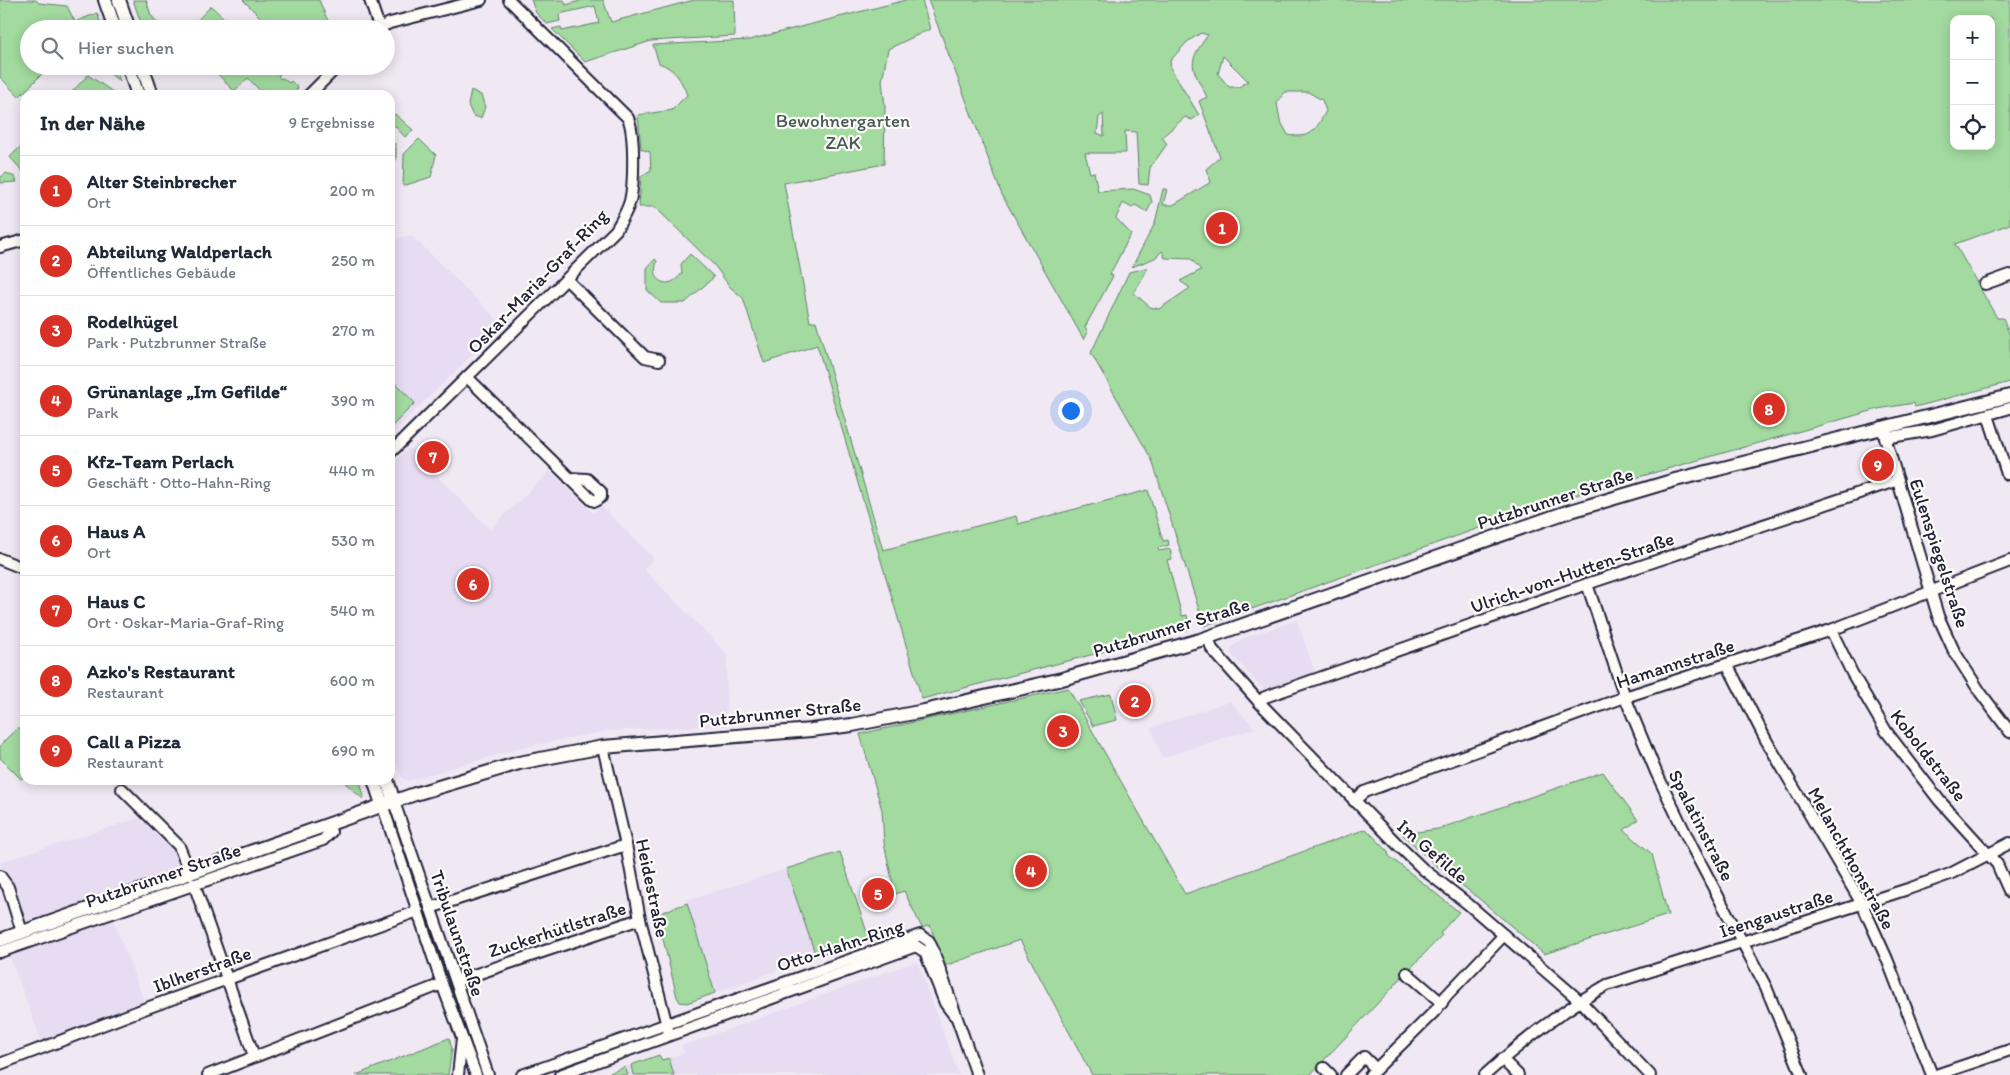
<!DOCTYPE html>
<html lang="de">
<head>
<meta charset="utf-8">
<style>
	body { margin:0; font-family:Itim,sans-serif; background:#f2f2f3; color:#1f2937 }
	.controls { position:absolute; right:15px; top:15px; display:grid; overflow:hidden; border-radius:10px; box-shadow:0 2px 12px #0003 }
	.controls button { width:45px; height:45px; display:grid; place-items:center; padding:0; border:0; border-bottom:1px solid #e0e1e3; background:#fff; color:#1f2937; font:25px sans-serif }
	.you { position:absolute; left:1070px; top:410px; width:18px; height:18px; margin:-12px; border:4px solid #fff; border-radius:50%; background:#1a73e8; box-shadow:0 0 0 8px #1a73e833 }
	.badge { display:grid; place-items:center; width:32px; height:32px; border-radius:50%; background:#d93025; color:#fff; font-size:16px; font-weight:700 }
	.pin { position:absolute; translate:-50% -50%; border:2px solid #fff; box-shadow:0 1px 5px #0006 }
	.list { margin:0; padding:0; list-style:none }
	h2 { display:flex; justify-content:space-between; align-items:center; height:65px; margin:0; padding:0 20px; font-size:21px }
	h2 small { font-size:16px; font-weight:400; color:#747a83 }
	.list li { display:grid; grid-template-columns:32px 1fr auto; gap:15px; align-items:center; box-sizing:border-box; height:70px; padding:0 20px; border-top:1px solid #e0e1e3 }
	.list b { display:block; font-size:19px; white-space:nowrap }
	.list p { margin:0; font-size:16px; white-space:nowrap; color:#747a83 }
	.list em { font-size:16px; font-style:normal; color:#747a83 }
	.icon { flex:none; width:28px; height:28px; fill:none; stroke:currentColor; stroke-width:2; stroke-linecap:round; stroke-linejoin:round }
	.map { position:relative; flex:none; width:2010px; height:1075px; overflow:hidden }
	.search { position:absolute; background:#fff; box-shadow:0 2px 12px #0003; left:20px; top:20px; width:375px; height:55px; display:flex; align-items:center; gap:12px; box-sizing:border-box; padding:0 18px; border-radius:28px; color:#747a83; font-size:19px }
	.panel { position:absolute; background:#fff; box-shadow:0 2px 12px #0003; left:20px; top:90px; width:375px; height:695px; border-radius:15px }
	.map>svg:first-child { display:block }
	.built { fill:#e7dcf2 }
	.green { fill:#a2da9f; stroke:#627e6d; fill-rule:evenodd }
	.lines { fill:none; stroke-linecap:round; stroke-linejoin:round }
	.minor-casing { stroke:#22223b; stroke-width:14 }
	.major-casing { stroke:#22223b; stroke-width:16 }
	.minor { stroke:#fdfcf7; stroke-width:10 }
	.major { stroke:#fdfcf7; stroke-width:12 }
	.labels { text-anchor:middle; stroke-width:4.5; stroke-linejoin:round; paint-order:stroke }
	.park-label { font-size:19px; fill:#485959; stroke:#fdfcf7 }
	.street-label { font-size:19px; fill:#22223b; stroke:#fdfcf7 }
</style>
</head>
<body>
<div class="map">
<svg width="2010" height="1075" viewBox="0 0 2010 1075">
	<rect width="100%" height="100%" fill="#f0e9f4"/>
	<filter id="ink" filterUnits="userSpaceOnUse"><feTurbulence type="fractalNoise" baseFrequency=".02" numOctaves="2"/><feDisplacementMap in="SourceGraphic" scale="10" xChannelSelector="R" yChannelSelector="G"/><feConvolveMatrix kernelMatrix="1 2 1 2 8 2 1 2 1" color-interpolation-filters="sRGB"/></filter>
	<g filter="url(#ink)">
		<!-- built -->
		<g class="built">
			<polygon points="411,235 503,325 390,435 390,240"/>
			<polygon points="409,448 490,529 550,471 593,513 601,506 654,558 644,569 727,654 726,725 607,731 520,748 411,780 404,780 400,774 390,747 390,466"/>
			<polygon points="1297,620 1315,672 1273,688 1262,688 1231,654 1232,647 1244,638"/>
			<polygon points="1230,701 1255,728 1162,758 1151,728"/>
			<polygon points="139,818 172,850 182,869 26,923 10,876 0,866 0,862"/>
			<polygon points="786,869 816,956 715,993 686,901"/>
			<polygon points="112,916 144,1001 41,1040 9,955"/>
			<polygon points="917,961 959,1075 604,1075 659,1055 662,1060 684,1053 682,1046"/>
		</g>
		<!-- green -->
		<g class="green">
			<polygon points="0,0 36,0 39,3 67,6 75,22 97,13 103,29 29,29 29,66 50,66 19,97 0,77"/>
			<polygon points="133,0 146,0 151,15 162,29 143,29"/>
			<polygon points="243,0 319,0 327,19 337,29 272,29"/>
			<polygon points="531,0 564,0 566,5 583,0 603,0 611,22 694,0 734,0 735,36 651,41 585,62 552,29 561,27 562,31 599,23 595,6 559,14 560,21 547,24 536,13"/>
			<path d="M906 0H922L930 29 888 49 882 81 885 106 884 164 784 183 810 322 816 321 883 550 1016 516 1018 524 1148 490 1163 541 1168 540 1169 545 1158 548 1159 551 1170 549 1172 559 1167 560 1182 616 1187 615 1190 629 922 699 817 345 764 363 743 298 730 287 715 266 655 207H639L641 176 651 170 650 152 641 149 638 115 672 110 687 95C681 79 675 69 659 63L653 45 749 40Z"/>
			<path d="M928 0H2010V224L1955 244 1997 318H2003L2010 336V382L1915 407 1914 403 1878 409 1558 500 1204 626 1152 460 1091 353 1129 272 1148 268 1134 293 1150 307 1159 309 1190 288 1180 281 1201 270 1191 259 1165 258 1162 251 1155 258 1132 267 1155 223 1163 189H1167L1163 205H1173L1211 182 1206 169 1220 157 1199 101 1207 97C1191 66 1186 64 1208 35L1201 33 1187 42 1170 61 1171 69 1199 115 1192 120 1185 117 1162 137 1167 144 1150 168 1148 185 1139 184 1136 132 1125 131 1126 153H1085L1090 173 1094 172 1098 191 1133 189 1150 195 1152 202 1147 212 1135 205 1132 208 1123 203 1116 218 1131 234 1110 274 1113 276 1085 327 1088 332 1084 340 1002 195ZM1954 19H1991V146H1954ZM1223 56 1248 81 1239 87H1229L1218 74ZM1285 92H1308L1322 100 1326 111C1315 130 1313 139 1288 135L1280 120 1277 103ZM1103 114 1104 135V136L1097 133 1099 117Z"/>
			<polygon points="211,6 227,21 220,27 213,20 204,29 189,29"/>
			<polygon points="101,66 115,66 120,82"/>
			<polygon points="210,66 267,66 269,69 271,66 281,73 278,76 281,79 283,78 289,83 291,81 298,88 292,95 264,95 248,78 234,91"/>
			<polygon points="88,75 113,92 111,95 69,95"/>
			<polygon points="471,90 481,95 485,107 481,118 473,116 468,105"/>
			<polygon points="395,114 413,130 405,137 394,125 390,125 390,119"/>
			<polygon points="419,139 436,155 431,177 403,186 404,154"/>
			<polygon points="25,142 25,174 10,157"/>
			<polygon points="390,144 396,144 396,160 390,162"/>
			<polygon points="6,173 15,177 17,182 1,183 0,178"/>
			<path d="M690 254 714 277 685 303H661L647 290V268L655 259 657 261C650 283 669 291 682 273L681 264Z"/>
			<polygon points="392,380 415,403 390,428 390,382"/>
			<polygon points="1068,688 1185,894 1366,829 1388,851 1389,856 1459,912 1440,933 1442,935 1310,1075 1092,1075 1020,940 944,966 930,925 922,928 904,891 895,894 884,843 882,810 860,734"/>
			<polygon points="1111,694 1117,720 1093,726 1079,701"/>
			<polygon points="18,727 25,733 25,776 21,779 0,758 0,745"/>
			<polygon points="1603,772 1638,820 1624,830 1652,854 1668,915 1544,954 1477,897 1433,863 1402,834 1438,829"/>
			<polygon points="338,780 358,780 360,781 364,797 363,799 342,780"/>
			<polygon points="840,852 869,938 816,956 786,869"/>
			<polygon points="687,903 715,993 687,1003 680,1002 677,997 657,914"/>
			<polygon points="449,1038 452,1049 448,1075 356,1075"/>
			<polygon points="659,1055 662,1060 669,1058 674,1075 633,1075 631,1065"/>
			<polygon points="625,1067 628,1075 604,1075"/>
		</g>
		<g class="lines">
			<defs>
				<g id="minor">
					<polyline points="370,0 379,27"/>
					<polyline points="377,29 390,23 481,0"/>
					<polyline points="309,95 338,66"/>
					<polyline points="0,247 25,240"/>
					<polyline points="567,280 645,357 659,360"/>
					<polyline points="1985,284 2010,275"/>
					<polyline points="467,377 592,500 595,501 601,497 601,492 587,479 569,478"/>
					<polyline points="1988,415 2007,474"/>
					<polyline points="1882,427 1938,616 1954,651 1980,692 2010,732"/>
					<polyline points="1885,438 1932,430 2010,408"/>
					<path d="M390 453 616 230C621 221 627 212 630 201 634 185 635 133 628 118L509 0"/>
					<polyline points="0,559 25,569"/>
					<polyline points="1587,584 1625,697 1656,772 1691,845 1766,987 1802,1075"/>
					<polyline points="1831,630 1852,673 1886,731 1939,800 1997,864 2010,893"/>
					<polyline points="1208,637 1212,649 1259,702 1399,846 1423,869 1468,904 1580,1001 1650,1075"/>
					<polyline points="1727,664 1766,740 1862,904 1887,959 1932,1075"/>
					<polyline points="1259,702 1265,697 1587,584 1898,480"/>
					<polyline points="603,747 626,845 640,919 668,1030"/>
					<polyline points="122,789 179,846 190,874"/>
					<polyline points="1354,801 1364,792 1625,697 1831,630 2010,561"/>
					<polyline points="394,802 488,1075"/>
					<polyline points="383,807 442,984 476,1075"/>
					<polyline points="0,876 8,887 22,932"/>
					<polyline points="194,884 254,1056"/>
					<polyline points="430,908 626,845"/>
					<polyline points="916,946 925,952 945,1003 954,1015"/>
					<polyline points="0,952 323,840 331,832 329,826"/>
					<polyline points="1407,973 1442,1003"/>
					<polyline points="456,981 640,919"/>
					<polyline points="1502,1059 1518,1075"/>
					<polyline points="0,1064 144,1009 418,911"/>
					<polyline points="1324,1068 1331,1075"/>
					<polyline points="208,1075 442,984"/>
					<polyline points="458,1075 462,1039"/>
					<polyline points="522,1075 920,935 929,941 933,950 977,1075"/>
					<polyline points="560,1075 916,946"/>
					<polyline points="1346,1075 1364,1057 1376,1069"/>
					<polyline points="1370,1075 1436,1010 1446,996 1504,935"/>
					<path d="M1485 1075C1522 1041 1563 1010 1607 985L1908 889 1950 874 2010 843"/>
					<polyline points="1936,1075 2010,1050"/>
				</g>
				<g id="major">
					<polyline points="105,0 115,29"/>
					<polyline points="119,0 129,29"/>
					<polyline points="128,66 138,95"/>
					<polyline points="142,66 152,95"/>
					<polyline points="374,780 383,807"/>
					<polyline points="387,780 394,802"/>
					<polyline points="0,940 415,794 519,763 603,747 811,730 852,725 924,711 1062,679 1200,640 1564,513 1675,480 2010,396"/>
				</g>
			</defs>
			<!-- minor casing -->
			<use href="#minor" class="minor-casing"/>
			<!-- major casing -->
			<use href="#major" class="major-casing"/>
			<!-- minor -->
			<use href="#minor" class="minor"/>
			<!-- major -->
			<use href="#major" class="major"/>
		</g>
	</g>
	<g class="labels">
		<!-- park labels -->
		<g class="park-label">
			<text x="843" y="127">Bewohnergarten<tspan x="843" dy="22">ZAK</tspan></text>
		</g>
		<!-- street labels -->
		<g class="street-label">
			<text transform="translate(537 281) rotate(-46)" y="7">Oskar-Maria-Graf-Ring</text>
			<text transform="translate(1555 498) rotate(-18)" y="7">Putzbrunner Straße</text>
			<text transform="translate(1940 553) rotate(72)" y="7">Eulenspiegelstraße</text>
			<text transform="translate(1572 572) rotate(-19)" y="7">Ulrich-von-Hutten-Straße</text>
			<text transform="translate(1171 627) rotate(-17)" y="7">Putzbrunner Straße</text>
			<text transform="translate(1675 663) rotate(-18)" y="7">Hamannstraße</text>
			<text transform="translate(780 712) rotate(-6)" y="7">Putzbrunner Straße</text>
			<text transform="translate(1929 755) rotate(52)" y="7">Koboldstraße</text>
			<text transform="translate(1702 825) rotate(63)" y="7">Spalatinstraße</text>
			<text transform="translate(1433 851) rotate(41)" y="7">Im Gefilde</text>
			<text transform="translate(1852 858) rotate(61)" y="7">Melanchthonstraße</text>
			<text transform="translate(163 875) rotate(-19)" y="7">Putzbrunner Straße</text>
			<text transform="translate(653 888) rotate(78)" y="7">Heidestraße</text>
			<text transform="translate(1776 913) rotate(-18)" y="7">Isengaustraße</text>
			<text transform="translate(557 929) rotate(-18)" y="7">Zuckerhütlstraße</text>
			<text transform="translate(458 933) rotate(71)" y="7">Tribulaunstraße</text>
			<text transform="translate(840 945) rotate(-18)" y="7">Otto-Hahn-Ring</text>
			<text transform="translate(202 969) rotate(-20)" y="7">Iblherstraße</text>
		</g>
	</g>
</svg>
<div class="controls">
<button>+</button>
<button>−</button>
<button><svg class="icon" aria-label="locate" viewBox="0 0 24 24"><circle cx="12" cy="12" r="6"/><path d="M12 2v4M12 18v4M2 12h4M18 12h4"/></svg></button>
</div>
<div class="you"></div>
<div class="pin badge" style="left:1222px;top:228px">1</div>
<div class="pin badge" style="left:1135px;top:701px">2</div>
<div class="pin badge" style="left:1063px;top:731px">3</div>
<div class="pin badge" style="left:1031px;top:871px">4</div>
<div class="pin badge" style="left:878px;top:894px">5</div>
<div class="pin badge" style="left:473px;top:584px">6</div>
<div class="pin badge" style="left:433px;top:457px">7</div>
<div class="pin badge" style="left:1769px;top:409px">8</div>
<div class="pin badge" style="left:1878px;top:465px">9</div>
<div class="search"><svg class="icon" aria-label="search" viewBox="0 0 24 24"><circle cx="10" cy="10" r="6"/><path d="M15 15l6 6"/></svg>Hier suchen</div>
<section class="panel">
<h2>In der Nähe<small>9 Ergebnisse</small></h2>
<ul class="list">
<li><span class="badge">1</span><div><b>Alter Steinbrecher</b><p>Ort</p></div><em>200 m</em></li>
<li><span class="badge">2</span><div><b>Abteilung Waldperlach</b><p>Öffentliches Gebäude</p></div><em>250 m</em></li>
<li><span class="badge">3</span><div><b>Rodelhügel</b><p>Park · Putzbrunner Straße</p></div><em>270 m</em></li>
<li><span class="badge">4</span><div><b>Grünanlage „Im Gefilde“</b><p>Park</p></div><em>390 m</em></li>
<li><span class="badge">5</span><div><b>Kfz-Team Perlach</b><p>Geschäft · Otto-Hahn-Ring</p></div><em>440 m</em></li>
<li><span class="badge">6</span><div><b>Haus A</b><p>Ort</p></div><em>530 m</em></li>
<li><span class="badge">7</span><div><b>Haus C</b><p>Ort · Oskar-Maria-Graf-Ring</p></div><em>540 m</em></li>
<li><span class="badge">8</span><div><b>Azko's Restaurant</b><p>Restaurant</p></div><em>600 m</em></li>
<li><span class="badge">9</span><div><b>Call a Pizza</b><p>Restaurant</p></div><em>690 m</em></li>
</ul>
</section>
</div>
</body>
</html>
